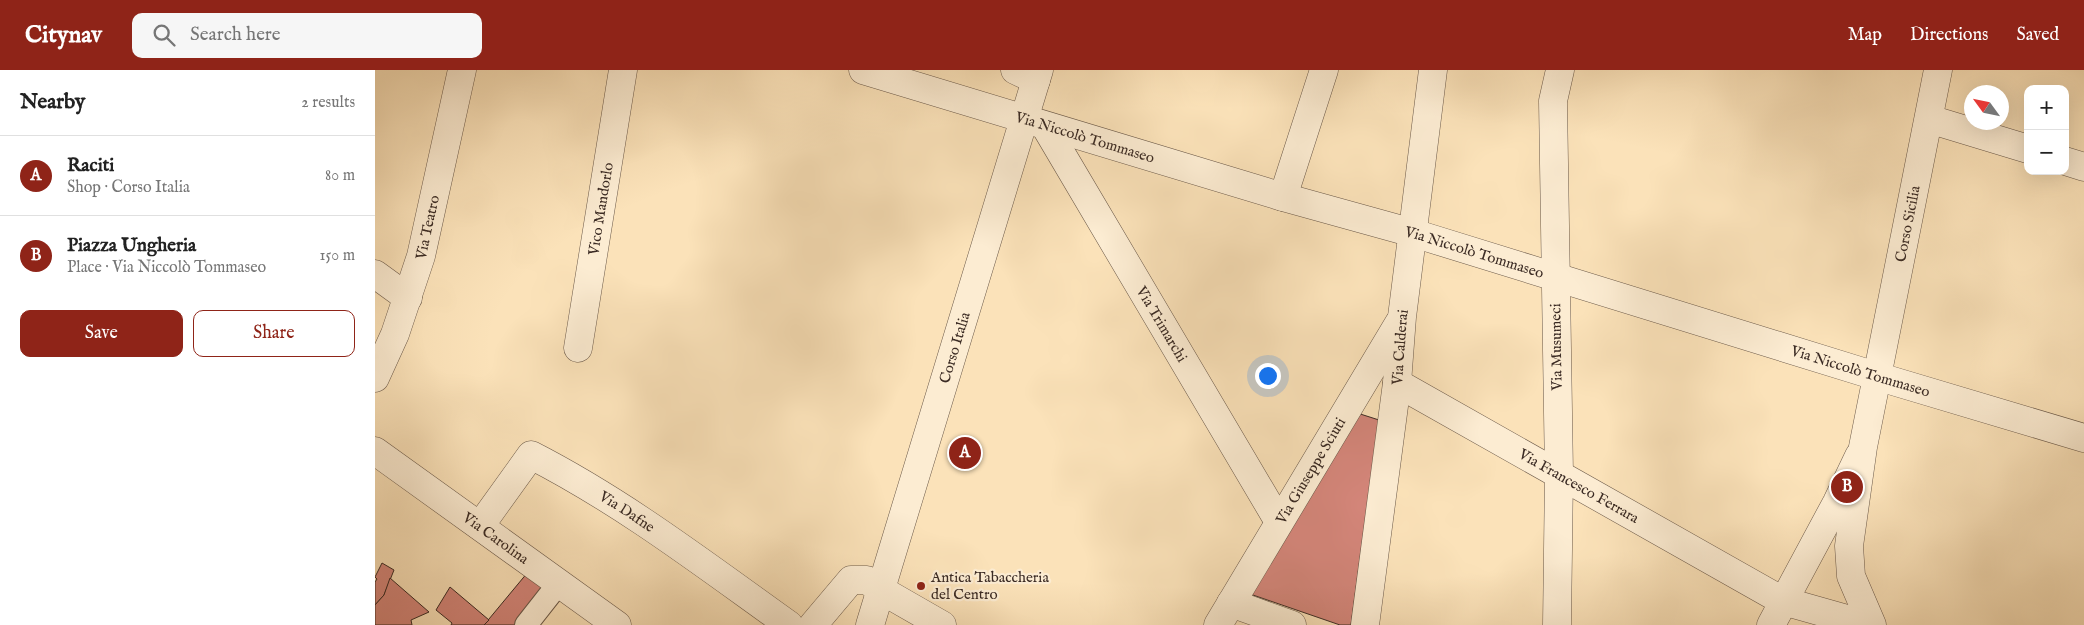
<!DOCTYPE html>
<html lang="en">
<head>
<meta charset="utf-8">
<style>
	body { margin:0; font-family:"IM FELL English",serif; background:#f6f6f6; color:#222 }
	.controls { position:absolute; right:15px; top:15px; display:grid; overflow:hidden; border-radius:10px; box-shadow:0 5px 20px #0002 }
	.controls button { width:45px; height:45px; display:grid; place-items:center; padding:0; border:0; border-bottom:1px solid #e0e0e0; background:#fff; color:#222; font:25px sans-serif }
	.compass { position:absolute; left:1589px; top:15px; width:45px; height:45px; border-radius:50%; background:#fff; box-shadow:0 5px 20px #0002; rotate:303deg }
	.you { position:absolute; left:892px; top:305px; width:18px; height:18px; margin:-12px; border:4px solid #fff; border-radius:50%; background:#1a73e8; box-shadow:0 0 0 8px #1a73e833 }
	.badge { display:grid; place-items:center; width:32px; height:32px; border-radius:50%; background:#8f2418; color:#fff; font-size:16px; font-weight:700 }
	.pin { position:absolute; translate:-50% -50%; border:2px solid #fff; box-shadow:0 1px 5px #0006 }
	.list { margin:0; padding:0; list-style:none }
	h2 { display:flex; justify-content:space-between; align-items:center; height:65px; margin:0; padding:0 20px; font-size:21px }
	h2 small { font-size:16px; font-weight:400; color:#767676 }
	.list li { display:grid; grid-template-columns:32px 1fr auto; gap:15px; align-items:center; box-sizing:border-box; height:80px; padding:0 20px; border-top:1px solid #e0e0e0 }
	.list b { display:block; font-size:19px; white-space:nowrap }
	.list p { margin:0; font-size:16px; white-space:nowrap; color:#767676 }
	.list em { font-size:16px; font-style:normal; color:#767676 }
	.actions { display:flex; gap:10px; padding:15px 20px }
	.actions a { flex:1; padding:11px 0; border:1px solid #8f2418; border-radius:10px; text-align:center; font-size:18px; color:#8f2418 }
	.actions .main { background:#8f2418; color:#fff }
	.icon { flex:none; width:28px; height:28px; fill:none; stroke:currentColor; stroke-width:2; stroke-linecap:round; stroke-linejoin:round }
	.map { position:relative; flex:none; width:1709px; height:555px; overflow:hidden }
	header { display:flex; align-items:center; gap:30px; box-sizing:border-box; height:70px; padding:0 25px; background:#8f2418; color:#fff }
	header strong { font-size:24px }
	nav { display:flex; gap:28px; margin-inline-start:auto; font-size:18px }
	.search { width:350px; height:45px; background:#f6f6f6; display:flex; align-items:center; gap:12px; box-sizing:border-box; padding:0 18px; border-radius:10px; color:#767676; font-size:19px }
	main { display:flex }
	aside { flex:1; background:#fff }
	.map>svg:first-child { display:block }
	.building { fill:#d38579; stroke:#3b2b24 }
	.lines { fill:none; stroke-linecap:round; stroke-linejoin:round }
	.pedestrian-casing { stroke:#6b5949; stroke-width:24 }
	.minor-casing { stroke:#6b5949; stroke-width:29 }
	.tertiary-casing { stroke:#6b5949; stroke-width:29 }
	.pedestrian { stroke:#fcecd2; stroke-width:22 }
	.minor { stroke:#fcecd2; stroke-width:28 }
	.tertiary { stroke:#fcecd2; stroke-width:28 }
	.poi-dot { fill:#8f2418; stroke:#fcecd2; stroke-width:2 }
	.labels { text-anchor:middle; stroke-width:4.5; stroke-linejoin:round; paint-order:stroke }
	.street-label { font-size:15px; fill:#3b2b24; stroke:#fcecd2 }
	.poi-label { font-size:15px; fill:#3b2b24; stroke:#fcecd2; text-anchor:start }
</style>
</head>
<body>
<header>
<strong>Citynav</strong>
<div class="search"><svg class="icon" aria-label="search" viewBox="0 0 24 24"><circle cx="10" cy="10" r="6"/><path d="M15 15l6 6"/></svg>Search here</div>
<nav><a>Map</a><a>Directions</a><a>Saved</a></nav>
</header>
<main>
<aside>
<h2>Nearby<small>2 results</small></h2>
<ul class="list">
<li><span class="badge">A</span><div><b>Raciti</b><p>Shop · Corso Italia</p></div><em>80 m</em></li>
<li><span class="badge">B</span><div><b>Piazza Ungheria</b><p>Place · Via Niccolò Tommaseo</p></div><em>150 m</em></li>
</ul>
<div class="actions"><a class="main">Save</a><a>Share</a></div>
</aside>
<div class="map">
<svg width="1709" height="555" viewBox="0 0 1709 555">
	<rect width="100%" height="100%" fill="#fbe2b9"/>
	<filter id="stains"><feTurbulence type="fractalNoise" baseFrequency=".004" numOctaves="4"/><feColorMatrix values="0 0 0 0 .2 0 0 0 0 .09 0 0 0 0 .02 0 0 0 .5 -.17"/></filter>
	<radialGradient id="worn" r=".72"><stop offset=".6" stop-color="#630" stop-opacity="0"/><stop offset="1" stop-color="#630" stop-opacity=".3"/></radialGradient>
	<!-- building -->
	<g class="building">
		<polygon points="979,342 1004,350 976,555 965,555 875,524"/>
		<polygon points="7,493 19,500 9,525 0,535 0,512 2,509 0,507"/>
		<polygon points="153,502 171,515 141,555 109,555"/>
		<polygon points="15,508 54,542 36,550 37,555 0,555 0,535 9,525"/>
		<polygon points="75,517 114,550 109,555 76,555 77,553 61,540"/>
	</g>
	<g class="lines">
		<defs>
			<polyline id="pedestrian" points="151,555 184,513"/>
			<g id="minor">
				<polyline points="640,0 661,10"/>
				<polyline points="1554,49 1653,79"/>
				<path id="s1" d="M670 56 904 452"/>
				<polyline points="1690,91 1709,97"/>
				<polyline points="908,127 949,0"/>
				<polyline points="0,204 33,228"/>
				<path id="s2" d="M203 278 248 0"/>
				<path id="s3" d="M0 308 20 264 46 186 87 0"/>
				<path id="s4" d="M1022 313 1408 531 1493 555"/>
				<path id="s5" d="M0 381 242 555"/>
				<path id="s6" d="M105 456 156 385C248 432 330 495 414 555"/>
				<polyline points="856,533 917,555"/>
				<polyline points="438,555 476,510 492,510 506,520 567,555"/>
				<path id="s7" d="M843 555 1024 253"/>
				<path id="s8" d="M990 555 1022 313 1027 247 1058 0"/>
				<polyline points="1182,555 1184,404 1178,31 1185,0"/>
				<polyline points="1396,555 1462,432 1484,386"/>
			</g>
			<g id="tertiary">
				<path id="s9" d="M488 0 908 127 1038 163 1501 306 1709 368"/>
				<path id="s10" d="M495 555 664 0"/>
				<path id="s11" d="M1497 555 1476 506 1474 476 1488 377 1563 0"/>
			</g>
		</defs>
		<!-- pedestrian casing -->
		<use href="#pedestrian" class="pedestrian-casing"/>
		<!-- minor casing -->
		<use href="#minor" class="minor-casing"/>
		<!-- tertiary casing -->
		<use href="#tertiary" class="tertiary-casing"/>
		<!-- pedestrian -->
		<use href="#pedestrian" class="pedestrian"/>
		<!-- minor -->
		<use href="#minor" class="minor"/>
		<!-- tertiary -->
		<use href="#tertiary" class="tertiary"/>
	</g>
	<!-- markers -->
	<circle class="poi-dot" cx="546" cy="516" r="5"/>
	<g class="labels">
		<!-- street labels -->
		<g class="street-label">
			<text dy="5" stroke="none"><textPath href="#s9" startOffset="232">Via Niccolò Tommaseo</textPath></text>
			<text dy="5" stroke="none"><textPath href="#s2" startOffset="141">Vico Mandorlo</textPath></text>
			<text dy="5" stroke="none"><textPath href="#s11" startOffset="411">Corso Sicilia</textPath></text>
			<text dy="5" stroke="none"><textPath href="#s3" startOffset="160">Via Teatro</textPath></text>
			<text dy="5" stroke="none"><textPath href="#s9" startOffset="638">Via Niccolò Tommaseo</textPath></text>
			<text dy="5" stroke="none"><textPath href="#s1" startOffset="230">Via Trimarchi</textPath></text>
			<text dy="5" stroke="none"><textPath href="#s10" startOffset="290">Corso Italia</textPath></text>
			<text transform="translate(1181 277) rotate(-91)" y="5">Via Musumeci</text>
			<text dy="5" stroke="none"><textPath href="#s8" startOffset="280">Via Calderai</textPath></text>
			<text dy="5" stroke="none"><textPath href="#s9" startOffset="1042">Via Niccolò Tommaseo</textPath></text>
			<text dy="5" stroke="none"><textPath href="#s7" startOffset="180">Via Giuseppe Sciuti</textPath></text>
			<text dy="5" stroke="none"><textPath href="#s4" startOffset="209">Via Francesco Ferrara</textPath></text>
			<text dy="5" stroke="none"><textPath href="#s6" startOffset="199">Via Dafne</textPath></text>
			<text dy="5" stroke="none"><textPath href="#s5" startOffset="149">Via Carolina</textPath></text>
		</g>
		<!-- poi labels -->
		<g class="poi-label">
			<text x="556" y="512">Antica Tabaccheria<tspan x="556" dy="17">del Centro</tspan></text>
		</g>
	</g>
	<rect width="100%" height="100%" filter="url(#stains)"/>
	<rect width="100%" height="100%" fill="url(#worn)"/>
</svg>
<div class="controls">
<button>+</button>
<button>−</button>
</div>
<svg class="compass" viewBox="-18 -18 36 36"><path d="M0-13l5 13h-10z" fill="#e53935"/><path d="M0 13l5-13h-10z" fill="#767676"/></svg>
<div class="you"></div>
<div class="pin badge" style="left:590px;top:383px">A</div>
<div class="pin badge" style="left:1472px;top:417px">B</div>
</div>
</main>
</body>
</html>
